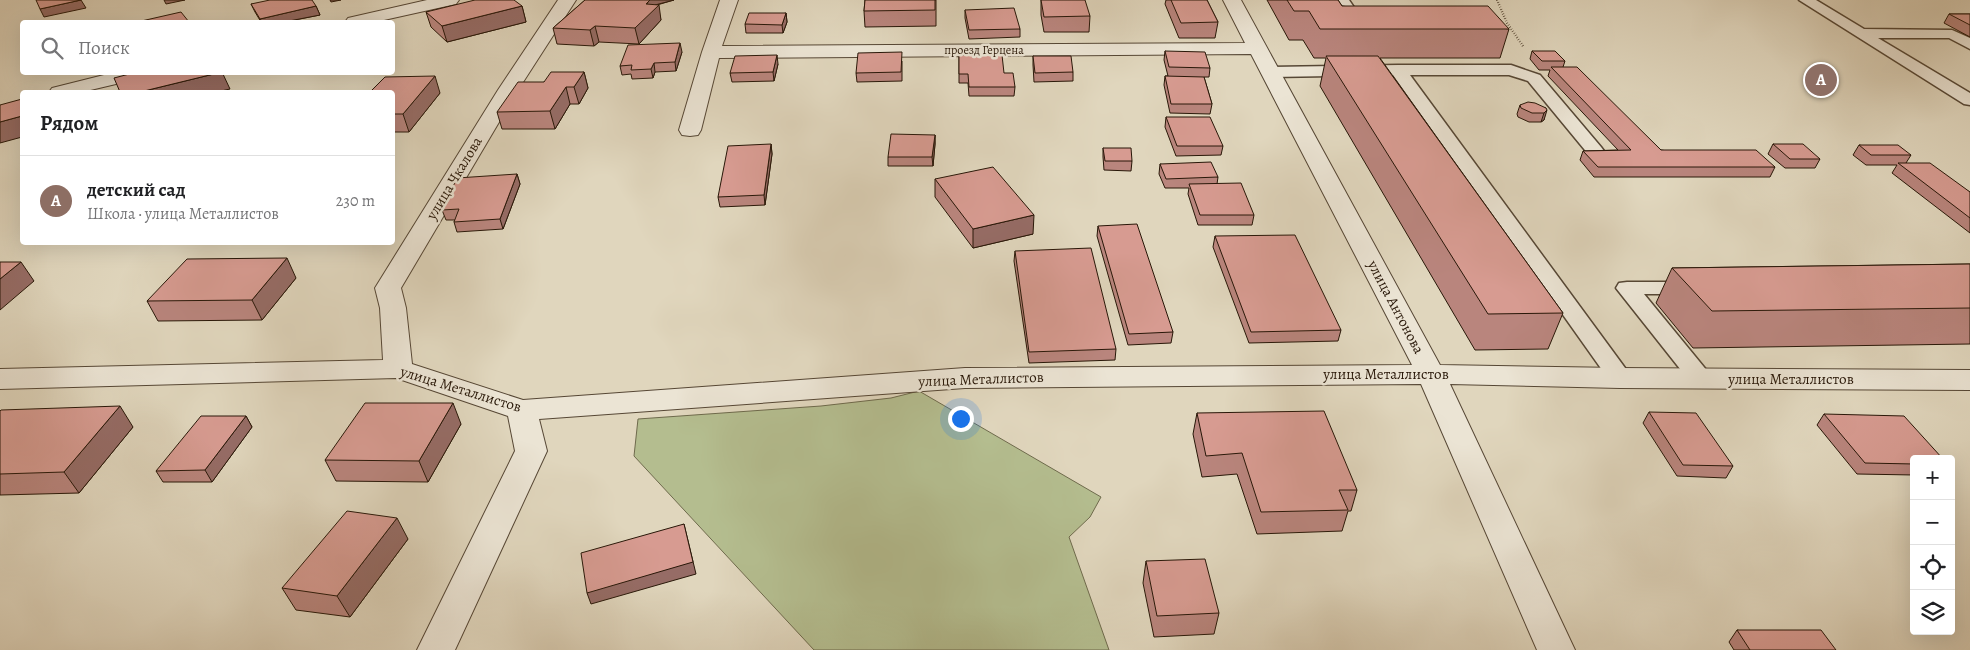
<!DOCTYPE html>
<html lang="ru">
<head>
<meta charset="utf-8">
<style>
	body { margin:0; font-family:Alegreya,serif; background:#f6f6f6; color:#202124 }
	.controls { position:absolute; right:15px; bottom:15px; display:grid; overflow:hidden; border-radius:5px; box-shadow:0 5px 20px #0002 }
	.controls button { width:45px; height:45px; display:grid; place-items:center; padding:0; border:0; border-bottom:1px solid #e0e0e0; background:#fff; color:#202124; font:25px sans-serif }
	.you { position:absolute; left:960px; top:418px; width:18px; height:18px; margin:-12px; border:4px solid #fff; border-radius:50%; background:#1a73e8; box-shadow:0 0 0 8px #1a73e833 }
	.badge { display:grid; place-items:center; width:32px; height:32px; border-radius:50%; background:#8f2418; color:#fff; font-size:16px; font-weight:700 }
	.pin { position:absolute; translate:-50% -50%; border:2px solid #fff; box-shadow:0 1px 5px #0006 }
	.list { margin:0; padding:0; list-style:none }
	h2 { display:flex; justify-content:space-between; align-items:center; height:65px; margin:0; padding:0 20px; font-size:21px }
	h2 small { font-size:16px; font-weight:400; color:#757577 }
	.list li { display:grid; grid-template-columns:32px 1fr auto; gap:15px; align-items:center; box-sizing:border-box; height:90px; padding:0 20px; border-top:1px solid #e0e0e0 }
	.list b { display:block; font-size:19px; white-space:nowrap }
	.list p { margin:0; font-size:16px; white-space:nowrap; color:#757577 }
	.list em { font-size:16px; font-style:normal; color:#757577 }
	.icon { flex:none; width:28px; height:28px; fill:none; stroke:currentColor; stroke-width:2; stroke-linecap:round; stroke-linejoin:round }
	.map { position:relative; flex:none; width:1970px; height:650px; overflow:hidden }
	.search { position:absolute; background:#fff; box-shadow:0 5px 20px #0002; left:20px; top:20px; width:375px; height:55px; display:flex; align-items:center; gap:12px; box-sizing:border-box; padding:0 18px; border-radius:5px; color:#757577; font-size:19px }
	.panel { position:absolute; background:#fff; box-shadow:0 5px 20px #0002; left:20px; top:90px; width:375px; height:155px; border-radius:5px }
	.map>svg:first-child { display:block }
	.green { fill:#b4bd8f; stroke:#6e6a4c }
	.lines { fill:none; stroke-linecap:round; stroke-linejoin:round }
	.service-casing { stroke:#564735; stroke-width:3 }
	.minor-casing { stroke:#564735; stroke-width:2 }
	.tertiary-casing { stroke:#564735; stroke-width:2 }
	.path { stroke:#281708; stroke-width:2.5; stroke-dasharray:0.5 2; stroke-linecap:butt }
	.service { fill:#ebe4d4; fill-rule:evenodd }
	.minor { fill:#ebe4d4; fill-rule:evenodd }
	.tertiary { fill:#ebe4d4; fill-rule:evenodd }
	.wall { fill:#b9857d; stroke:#281708 }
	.shaded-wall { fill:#966c66; stroke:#281708 }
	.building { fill:#d79b91; stroke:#281708 }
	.labels { text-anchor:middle; stroke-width:5; stroke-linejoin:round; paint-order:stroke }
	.far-street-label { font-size:12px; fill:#281708; stroke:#ebe4d4 }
	.street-label { font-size:15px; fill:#281708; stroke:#ebe4d4 }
</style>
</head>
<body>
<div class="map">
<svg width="1970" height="650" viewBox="0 0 1970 650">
	<rect width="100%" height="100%" fill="#e0d6bd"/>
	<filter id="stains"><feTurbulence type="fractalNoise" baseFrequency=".004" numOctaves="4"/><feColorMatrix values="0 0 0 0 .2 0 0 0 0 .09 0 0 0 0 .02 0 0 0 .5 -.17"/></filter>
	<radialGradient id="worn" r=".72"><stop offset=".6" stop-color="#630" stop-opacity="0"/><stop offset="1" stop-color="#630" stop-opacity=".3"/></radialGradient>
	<!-- green -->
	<polygon class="green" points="919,391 1101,497 1090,517 1069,537 1109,650 814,650 634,456 638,419 821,406 891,398"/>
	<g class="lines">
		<defs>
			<g id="service">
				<polygon points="1335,0 1349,0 1362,19 1374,20 1376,23 1374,26 1353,26"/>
				<polygon points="1799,0 1816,0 1864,29 1952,30 1970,38 1970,49 1949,38 1878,38 1970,93 1970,105 1964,104"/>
				<polygon points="1398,65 1511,65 1540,75 1601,147 1604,151 1601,155 1595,156 1589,155 1528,81 1509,75 1410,75 1628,372 1632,378 1628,384 1620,386 1612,384 1393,75 1271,77 1265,75 1263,72 1265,69 1271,67"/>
				<polygon points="1627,282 1694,282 1702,283 1705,288 1702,293 1694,294 1644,294 1708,372 1712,378 1708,384 1700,386 1692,384 1616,288 1619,283"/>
			</g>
			<polygon id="minor" points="558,0 576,0 518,90 401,288 406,308 412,364 523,400 965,368 1412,365 1251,54 719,58 701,130 698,135 690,136 682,135 679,130 702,52 720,0 738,0 722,46 1245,43 1223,0 1241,0 1440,365 1620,368 1970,370 1970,390 1620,388 1450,384 1575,650 1537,650 1421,384 965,388 539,419 547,451 455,650 417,650 515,451 508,416 396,378 0,389 0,369 383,360 380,308 375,288 498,90"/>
			<g id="tertiary">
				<polygon points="427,0 459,0 456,4 375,22 345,22 348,18"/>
				<polygon points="116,72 152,72 150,76 82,92 49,92 52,88"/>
			</g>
		</defs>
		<!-- service casing -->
		<use href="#service" class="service-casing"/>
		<!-- minor casing -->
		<use href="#minor" class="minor-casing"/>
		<!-- tertiary casing -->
		<use href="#tertiary" class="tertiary-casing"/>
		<!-- path -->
		<polyline class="path" points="1497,0 1507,23 1523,46"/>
		<!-- service -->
		<use href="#service" class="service"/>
		<!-- minor -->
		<use href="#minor" class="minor"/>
		<!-- tertiary -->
		<use href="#tertiary" class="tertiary"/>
	</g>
	<!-- wall -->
	<g class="wall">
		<polygon points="585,0 674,0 657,5 661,20 639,44 599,42 594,46 557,44 553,28"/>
		<polygon points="865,0 936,0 936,26 865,27 864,11"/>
		<polygon points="1041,0 1090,16 1089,32 1044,32 1041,15"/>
		<polygon points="1166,0 1207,0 1218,22 1215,38 1179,38 1165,4"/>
		<polygon points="1267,0 1338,0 1342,6 1509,29 1500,58 1380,58 1563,313 1548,349 1475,350 1320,86 1326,58 1314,58 1303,40 1289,40"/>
		<polygon points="251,4 316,6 320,15 284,22 261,22 255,12"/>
		<polygon points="522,6 526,22 447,42 431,27 426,12"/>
		<polygon points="965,10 1020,29 1020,37 969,39 965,18"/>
		<polygon points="786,13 787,22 783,33 746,33 745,24"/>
		<polygon points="1949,14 1970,14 1970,37 1944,23"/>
		<polygon points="1165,51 1210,68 1209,77 1204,77 1212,104 1210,114 1170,113 1164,85 1165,76 1168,76 1164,60"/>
		<polygon points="1532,51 1565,61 1563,67 1661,150 1775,167 1770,177 1594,177 1580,160 1583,151 1618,150 1548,76 1550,70 1539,70 1530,59"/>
		<polygon points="682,52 676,71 655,72 653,78 632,79 631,74 622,75 620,66"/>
		<polygon points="959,55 1004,73 1015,87 1014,96 969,96 968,83 959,83"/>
		<polygon points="1033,56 1073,72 1073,81 1034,82 1033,65"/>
		<polygon points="902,61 902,81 857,82 856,73"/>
		<polygon points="778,64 774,81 732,82 730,73"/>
		<polygon points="584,72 588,88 579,104 570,104 555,129 502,129 497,112 544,82"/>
		<polygon points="392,92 440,93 409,132 392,132"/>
		<polygon points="1520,105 1546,108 1544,120 1541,122 1529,122 1518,117 1517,114"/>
		<polygon points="1166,117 1223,146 1221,155 1176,156 1165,127"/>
		<polygon points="935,135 935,144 933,166 888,166 888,157"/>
		<polygon points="771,144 772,154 765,205 720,207 718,197"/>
		<polygon points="1773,144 1820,159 1815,168 1785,168 1768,154"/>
		<polygon points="1859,145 1911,155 1906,163 1970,192 1970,233 1892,173 1897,165 1866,165 1853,155"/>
		<polygon points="1103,148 1132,161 1131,171 1104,170 1103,157"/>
		<polygon points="1160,164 1218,177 1217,184 1254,215 1252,225 1198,225 1188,194 1189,188 1165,188 1159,174"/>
		<polygon points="517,174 520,184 503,229 457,232 454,222 455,220 446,220 442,210"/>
		<polygon points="935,179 1033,234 973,248 935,197"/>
		<polygon points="1098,226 1173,332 1171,343 1128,345 1097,236"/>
		<polygon points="1215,236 1341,330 1338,341 1249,343 1213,247"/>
		<polygon points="1015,251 1116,349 1115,360 1029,363 1014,261"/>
		<polygon points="1970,264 1970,344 1693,348 1656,303 1672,268"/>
		<polygon points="296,278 262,320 158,321 147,301"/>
		<polygon points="0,411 133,427 79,493 0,495"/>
		<polygon points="1649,412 1733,466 1726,478 1677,476 1643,423"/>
		<polygon points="1197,413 1357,490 1351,511 1348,511 1342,531 1257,534 1237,474 1202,477 1193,434"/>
		<polygon points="1824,414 1914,459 1914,475 1857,474 1817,425"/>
		<polygon points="246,416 252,427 212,482 163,482 156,471"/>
		<polygon points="461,424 428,482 336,481 325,460"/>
		<polygon points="408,539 350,617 296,610 282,588"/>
		<polygon points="1146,561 1219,613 1214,634 1154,637 1143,583"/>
		<polygon points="1737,630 1836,650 1734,650 1729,642"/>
	</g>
	<!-- shaded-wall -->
	<g class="shaded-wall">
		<polygon points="81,0 86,8 44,17 40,9"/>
		<polygon points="164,0 185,0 166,4"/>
		<polygon points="330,0 341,0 331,2"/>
		<polygon points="649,0 674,0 655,5 659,5 661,20 639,44 635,28"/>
		<polygon points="316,6 320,15 284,22 262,22 260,19"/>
		<polygon points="522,6 526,22 447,42 442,26"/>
		<polygon points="786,13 787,22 783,33 782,25"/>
		<polygon points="595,26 599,42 594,46 590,30"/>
		<polygon points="680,43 682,52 676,71 675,62"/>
		<polygon points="777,55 778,64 774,81 773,72"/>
		<polygon points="654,63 655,72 653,78 651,69"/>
		<polygon points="222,72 230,89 217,92 140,92"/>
		<polygon points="584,72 588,88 579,104 574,87"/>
		<polygon points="435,76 440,93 409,132 403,114"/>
		<polygon points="566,87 570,104 555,129 550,111"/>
		<polygon points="1547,110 1544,120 1541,122 1544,113"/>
		<polygon points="22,116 22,137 0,143 0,122"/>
		<polygon points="935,135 935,144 933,166 932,157"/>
		<polygon points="771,144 772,154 765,205 764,195"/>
		<polygon points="517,174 520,184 503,229 500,219"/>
		<polygon points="1034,215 1033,234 973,248 973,229"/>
		<polygon points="287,258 296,278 262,320 252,300"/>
		<polygon points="21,262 34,281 0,310 0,279"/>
		<polygon points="453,403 461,424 428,482 419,461"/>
		<polygon points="120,406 133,427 79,493 64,472"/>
		<polygon points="246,416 252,427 212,482 205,470"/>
		<polygon points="397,518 408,539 350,617 337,596"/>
		<polygon points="684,524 696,574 591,604 587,593"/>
	</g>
	<!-- building -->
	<g class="building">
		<polygon points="36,0 81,0 40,9"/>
		<polygon points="270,0 312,0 316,6 260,19 251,4"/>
		<polygon points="475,0 514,0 522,6 442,26 426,12"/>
		<polygon points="585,0 650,0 646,4 659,5 635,28 595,26 590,30 553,28"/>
		<polygon points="865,0 935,0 935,10 864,11"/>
		<polygon points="1041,0 1085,0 1090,16 1044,17"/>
		<polygon points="1171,0 1207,0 1218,22 1181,23"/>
		<polygon points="1287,0 1338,0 1342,6 1488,6 1509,29 1320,29 1309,11 1294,11"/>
		<polygon points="1014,8 1020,29 969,30 965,10"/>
		<polygon points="181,12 189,22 137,22"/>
		<polygon points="749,13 786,13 782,25 745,24"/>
		<polygon points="1949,14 1970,14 1970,25"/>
		<polygon points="680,43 675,62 654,63 651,69 631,70 632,65 620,66 628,45"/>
		<polygon points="1165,51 1205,52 1210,68 1169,67"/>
		<polygon points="1532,51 1555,51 1565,61 1542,61"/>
		<polygon points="902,52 901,72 856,73 858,53"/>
		<polygon points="777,55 773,72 730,73 735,56"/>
		<polygon points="959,55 1002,55 1004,73 1013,73 1015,87 969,87 968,74 959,74"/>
		<polygon points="1033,56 1071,56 1073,72 1035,73"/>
		<polygon points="1326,56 1378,56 1563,313 1488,314"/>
		<polygon points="1551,67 1577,67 1661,150 1756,150 1775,167 1598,167 1583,151 1631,150"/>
		<polygon points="137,72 222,72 140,92 120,92 114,78"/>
		<polygon points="551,72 584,72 574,87 566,87 550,111 497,112 518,82 544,82"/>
		<polygon points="435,76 403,114 392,114 392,92 370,92 385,77"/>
		<polygon points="1165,76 1204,77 1212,104 1171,104"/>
		<polygon points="22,99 22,116 0,122 0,105"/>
		<polygon points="1528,102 1535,103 1546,108 1547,110 1544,113 1532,113 1521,108 1520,105"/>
		<polygon points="1166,117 1210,117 1223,146 1177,146"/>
		<polygon points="891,134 935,135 932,157 888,157"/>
		<polygon points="771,144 764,195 718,197 728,146"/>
		<polygon points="1773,144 1803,144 1820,159 1790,159"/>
		<polygon points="1859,145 1898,145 1911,155 1871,155"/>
		<polygon points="1103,148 1131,148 1132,161 1105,161"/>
		<polygon points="1211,162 1218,177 1166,179 1160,164"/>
		<polygon points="1898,163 1930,163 1970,192 1970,218"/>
		<polygon points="993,167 1034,215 973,229 935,179"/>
		<polygon points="517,174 500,219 454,222 459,209 442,210 457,178"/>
		<polygon points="1241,183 1254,215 1200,215 1189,184"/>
		<polygon points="1137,224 1173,332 1129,334 1098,226"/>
		<polygon points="1295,235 1341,330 1251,332 1215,236"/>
		<polygon points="1091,248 1116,349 1029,352 1015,251"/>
		<polygon points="287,258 252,300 147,301 187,259"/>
		<polygon points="0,262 21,262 0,279"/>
		<polygon points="1970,264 1970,308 1712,311 1672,268"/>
		<polygon points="365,403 453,403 419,461 325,460"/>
		<polygon points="120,406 64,472 0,474 0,411 1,410"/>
		<polygon points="1324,411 1357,490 1339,490 1348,510 1261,512 1242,453 1206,456 1197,413"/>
		<polygon points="1649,412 1696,413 1733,466 1683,465"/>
		<polygon points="1824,414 1904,416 1943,459 1914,459 1914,464 1865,463"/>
		<polygon points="201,416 246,416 205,470 156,471"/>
		<polygon points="347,511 397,518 337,596 282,588"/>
		<polygon points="684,524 693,562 587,593 581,553"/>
		<polygon points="1205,559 1219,613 1157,616 1146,561"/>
		<polygon points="1737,630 1821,630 1836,650 1750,650"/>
	</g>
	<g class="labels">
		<!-- far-street labels -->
		<g class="far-street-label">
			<text x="984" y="54">проезд Герцена</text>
		</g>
		<!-- street labels -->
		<g class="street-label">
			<text transform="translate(454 178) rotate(-59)" y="5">улица Чкалова</text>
			<text transform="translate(1396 307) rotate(62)" y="5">улица Антонова</text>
			<text x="1386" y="379">улица Металлистов</text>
			<text transform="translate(981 379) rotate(-2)" y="5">улица Металлистов</text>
			<text x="1791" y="384">улица Металлистов</text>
			<text transform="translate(461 389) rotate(17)" y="5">улица Металлистов</text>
		</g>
	</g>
	<rect width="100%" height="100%" filter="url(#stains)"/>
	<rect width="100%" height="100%" fill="url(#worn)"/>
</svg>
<div class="controls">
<button>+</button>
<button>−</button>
<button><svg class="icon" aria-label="locate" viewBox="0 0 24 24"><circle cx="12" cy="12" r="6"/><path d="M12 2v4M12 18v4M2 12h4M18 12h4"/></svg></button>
<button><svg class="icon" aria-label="layers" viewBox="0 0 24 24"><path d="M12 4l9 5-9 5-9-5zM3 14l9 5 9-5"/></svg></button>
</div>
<div class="you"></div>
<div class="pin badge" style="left:1821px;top:80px;background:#8d6e63">A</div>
<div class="search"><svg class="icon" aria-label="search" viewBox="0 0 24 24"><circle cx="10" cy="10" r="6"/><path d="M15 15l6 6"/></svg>Поиск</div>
<section class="panel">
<h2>Рядом<small></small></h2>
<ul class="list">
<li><span class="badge" style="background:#8d6e63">A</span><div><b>детский сад</b><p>Школа · улица Металлистов</p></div><em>230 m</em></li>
</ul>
</section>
</div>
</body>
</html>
